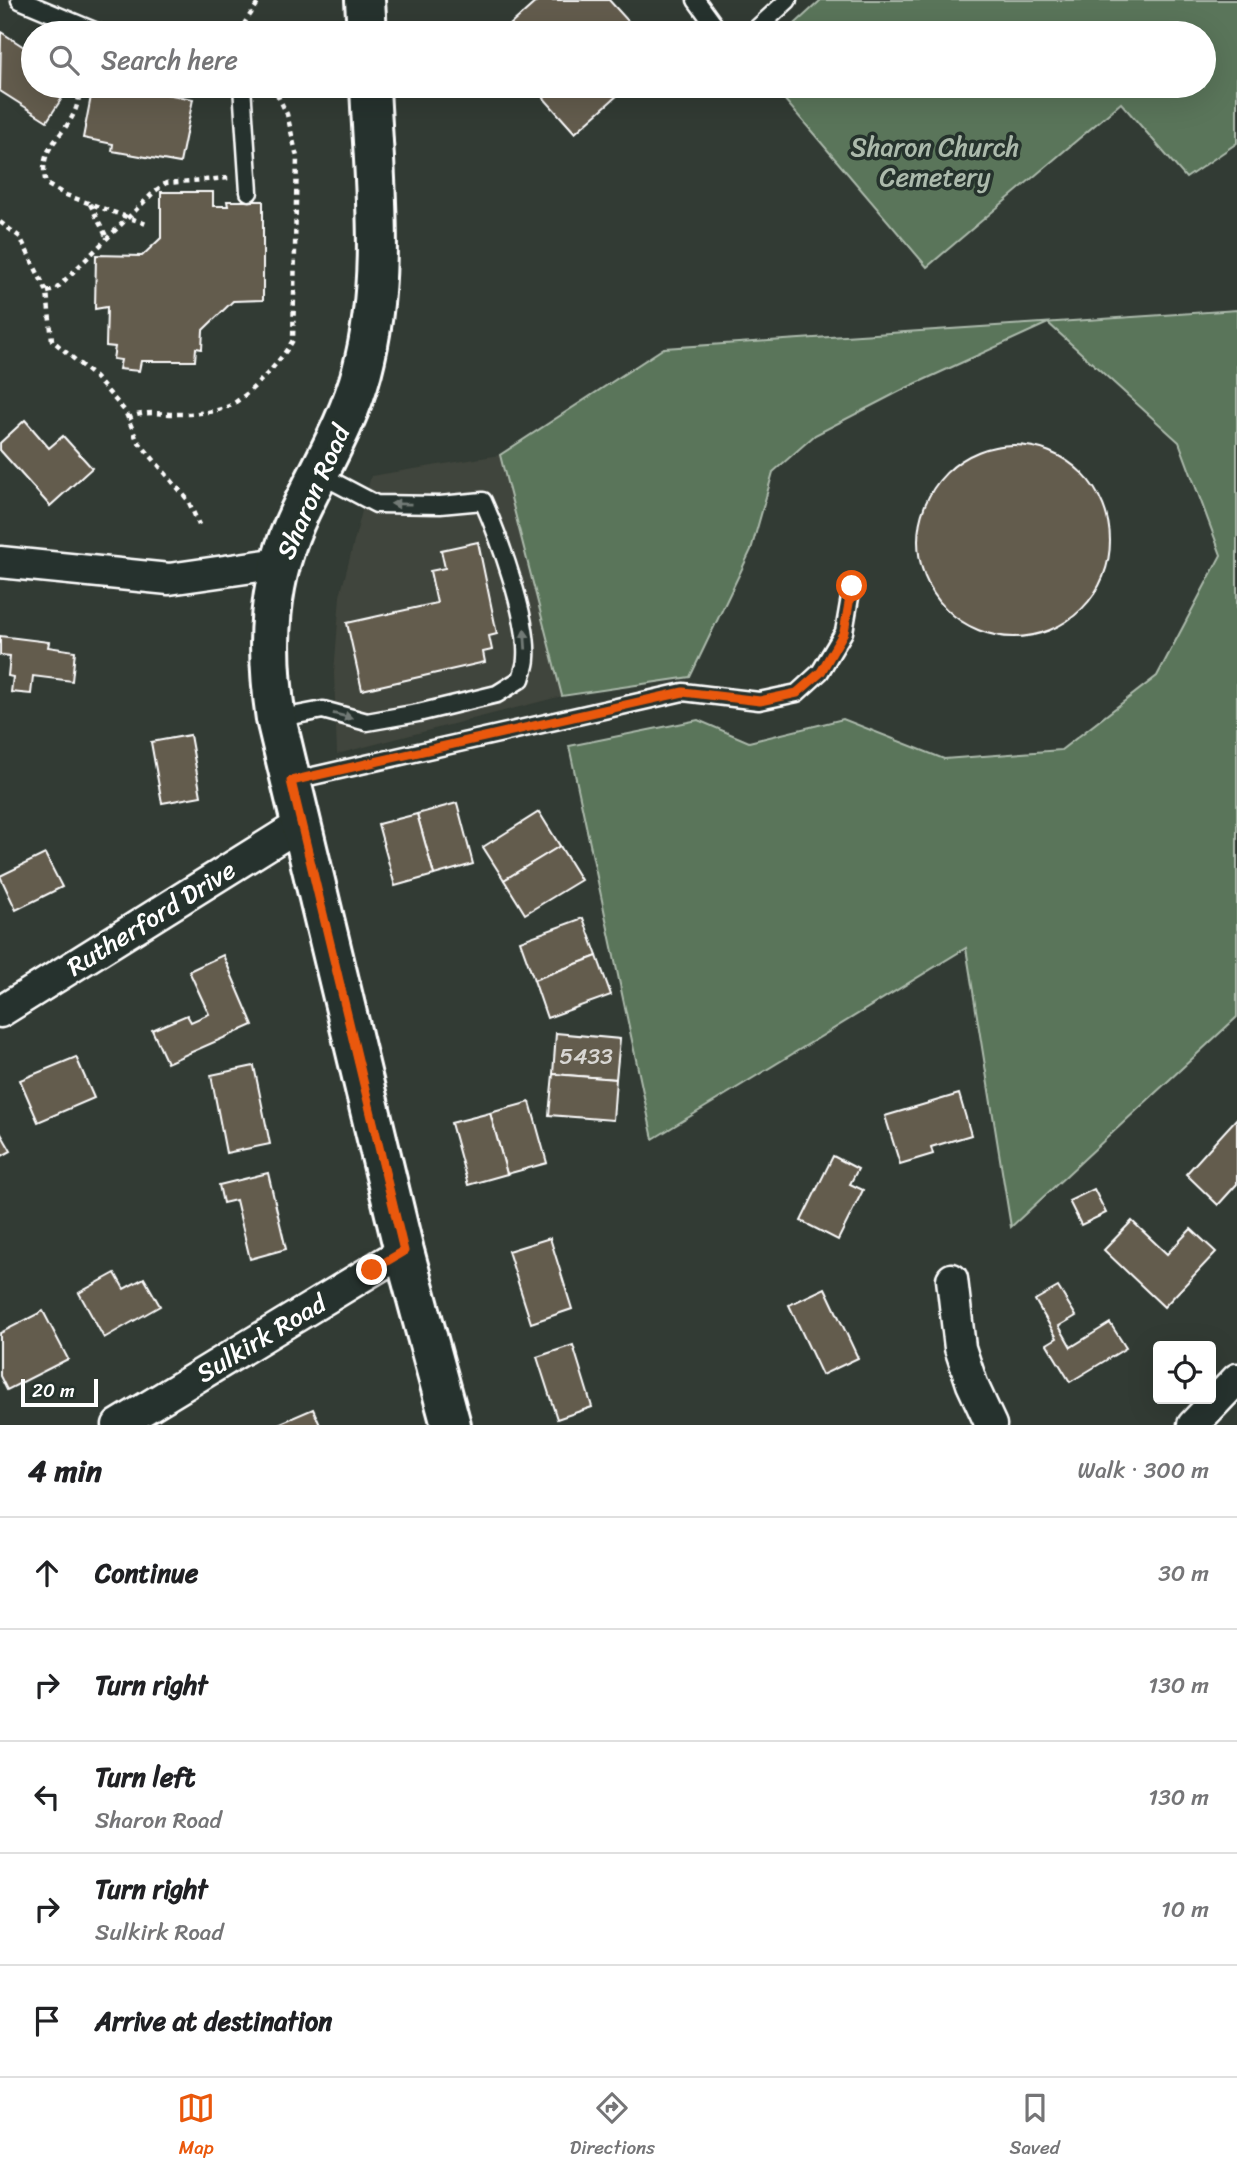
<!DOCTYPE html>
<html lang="en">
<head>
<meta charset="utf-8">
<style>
	body { margin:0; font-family:Sriracha,sans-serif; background:#f6f6f6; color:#202124 }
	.controls { position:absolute; right:21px; bottom:21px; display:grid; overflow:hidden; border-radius:7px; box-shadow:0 7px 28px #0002 }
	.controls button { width:63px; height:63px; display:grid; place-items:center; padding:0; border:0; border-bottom:2px solid #e0e0e0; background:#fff; color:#202124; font:35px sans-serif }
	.scale { position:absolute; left:21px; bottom:18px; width:77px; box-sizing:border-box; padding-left:7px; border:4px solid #fff; border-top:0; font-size:19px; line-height:24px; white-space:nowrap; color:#fff; -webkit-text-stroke:5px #26332d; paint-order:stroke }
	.stop { position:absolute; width:21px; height:21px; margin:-16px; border:5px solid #ea580c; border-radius:50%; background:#fff }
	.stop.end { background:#ea580c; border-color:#fff; box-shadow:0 2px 7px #0008 }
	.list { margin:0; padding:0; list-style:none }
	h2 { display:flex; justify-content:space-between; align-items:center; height:91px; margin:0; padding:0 28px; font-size:30px }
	h2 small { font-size:23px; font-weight:400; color:#757577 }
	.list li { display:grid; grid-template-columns:46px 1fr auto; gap:21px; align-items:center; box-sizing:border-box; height:112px; padding:0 28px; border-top:2px solid #e0e0e0 }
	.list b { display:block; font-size:26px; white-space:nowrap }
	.list p { margin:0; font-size:23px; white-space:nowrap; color:#757577 }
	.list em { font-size:23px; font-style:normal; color:#757577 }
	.icon { flex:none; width:38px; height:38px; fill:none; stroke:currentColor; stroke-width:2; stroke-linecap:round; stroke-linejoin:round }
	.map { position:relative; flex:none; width:1237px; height:1425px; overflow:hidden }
	.search { position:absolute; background:#fff; box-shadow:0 7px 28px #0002; left:21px; right:21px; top:21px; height:77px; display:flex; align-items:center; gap:18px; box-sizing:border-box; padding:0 24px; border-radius:38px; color:#757577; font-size:26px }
	.sheet { height:651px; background:#fff }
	nav { display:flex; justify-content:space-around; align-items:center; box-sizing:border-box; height:98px; border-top:2px solid #e0e0e0; background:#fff; font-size:19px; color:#757577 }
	nav a { display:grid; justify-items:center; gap:4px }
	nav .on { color:#ea580c }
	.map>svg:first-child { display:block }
	.built { fill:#41453c }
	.green { fill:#5a745a; stroke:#acbaac; stroke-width:2 }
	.building { fill:#645b4e; stroke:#fff; stroke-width:2 }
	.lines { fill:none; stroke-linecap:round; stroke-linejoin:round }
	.lane-casing { stroke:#fff; stroke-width:21 }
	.street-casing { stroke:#fff; stroke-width:35 }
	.secondary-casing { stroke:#fff; stroke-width:44 }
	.path { stroke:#fff; stroke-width:4.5; stroke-dasharray:5 5; stroke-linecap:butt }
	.lane { stroke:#26332d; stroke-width:16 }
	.street { stroke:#26332d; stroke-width:30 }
	.secondary { stroke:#26332d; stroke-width:38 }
	.oneway { fill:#727a76 }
	.route { stroke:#ea580c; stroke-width:9 }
	.labels { text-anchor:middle; stroke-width:7; stroke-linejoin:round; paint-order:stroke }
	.number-label { font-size:23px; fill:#d8d6d3 }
	.park-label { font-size:26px; fill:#acbaac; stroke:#26332d }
	.street-label { font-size:26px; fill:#fff; stroke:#26332d }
</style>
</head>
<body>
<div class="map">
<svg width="1237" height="1425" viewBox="0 0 1237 1425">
	<rect width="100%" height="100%" fill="#323b34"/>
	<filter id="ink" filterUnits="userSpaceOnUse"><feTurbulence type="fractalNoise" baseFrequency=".0143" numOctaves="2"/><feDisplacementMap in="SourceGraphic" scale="14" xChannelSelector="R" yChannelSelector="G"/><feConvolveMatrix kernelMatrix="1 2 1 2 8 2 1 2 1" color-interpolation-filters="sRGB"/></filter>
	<g filter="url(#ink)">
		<!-- built -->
		<polygon class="built" points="500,455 562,696 337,754 334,673 340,596 371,476"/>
		<!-- green -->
		<g class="green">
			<polygon points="821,0 1237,0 1237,143 1186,178 1121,103 927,267 773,86 1204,86 1204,33 785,33"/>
			<polygon points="1237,310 1237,1017 1011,1227 966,948 653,1139 569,746 698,720 749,742 843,719 944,759 1061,750 1157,676 1221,555 1179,442 1048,323 904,389 815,435 773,472 751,550 690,677 562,696 500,455 664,348"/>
		</g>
		<!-- building -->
		<g class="building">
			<polygon points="538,0 609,0 639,33 501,33"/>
			<polygon points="1,32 33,53 33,86 70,86 47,121 0,91"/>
			<polygon points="93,86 123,86 193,99 180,163 112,151 113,144 83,138"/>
			<polygon points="533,86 628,86 575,133"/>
			<polygon points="161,192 213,192 213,206 228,206 227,201 263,201 263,300 233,301 203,330 202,349 196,348 195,361 141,361 139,371 119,369 121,360 113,359 115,347 106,346 107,307 95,309 96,255 142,256 161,238"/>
			<polygon points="25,420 49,448 63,436 92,468 50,506 0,450 0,443"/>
			<circle cx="1014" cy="541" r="96"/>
			<polygon points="478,542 497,634 489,636 492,650 483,652 485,662 362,690 347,623 437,603 430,571 445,568 441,550"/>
			<polygon points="0,636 49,642 48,647 75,651 72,681 33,676 31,694 11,692 13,677 8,676 10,656 0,655"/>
			<polygon points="190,735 201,796 162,803 151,742"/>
			<polygon points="457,803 473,864 434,875 417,814"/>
			<polygon points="539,812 560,846 504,880 483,847"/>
			<polygon points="417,814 434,875 395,886 378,824"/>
			<polygon points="560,846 581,880 525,914 504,880"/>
			<polygon points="45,854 62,887 16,910 0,876"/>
			<polygon points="583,918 597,956 534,980 520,941"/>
			<polygon points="223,955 253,1025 167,1063 152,1030 187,1015 191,1022 209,1014 189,971"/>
			<polygon points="597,956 611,995 547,1018 534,980"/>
			<polygon points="556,1033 620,1039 616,1079 553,1074"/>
			<polygon points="76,1057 94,1098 38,1122 20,1080"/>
			<polygon points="254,1066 270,1144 226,1153 211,1075"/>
			<polygon points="553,1074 616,1079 613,1120 549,1115"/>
			<polygon points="959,1094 971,1135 931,1147 933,1154 900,1164 885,1116"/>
			<polygon points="530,1102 547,1163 507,1174 490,1113"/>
			<polygon points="490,1113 507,1174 468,1185 451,1123"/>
			<polygon points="1237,1118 1237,1184 1218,1205 1186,1174"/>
			<polygon points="0,1132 11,1151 0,1157"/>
			<polygon points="833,1156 858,1169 850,1184 863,1190 838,1240 801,1221"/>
			<polygon points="268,1173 286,1249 250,1259 236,1200 223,1203 219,1185"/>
			<polygon points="1094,1189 1106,1213 1081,1225 1069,1201"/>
			<polygon points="1132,1221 1167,1254 1191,1229 1216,1252 1164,1307 1104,1250"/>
			<polygon points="550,1238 572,1309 531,1323 508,1251"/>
			<polygon points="115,1273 124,1289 144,1278 160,1306 104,1338 79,1293"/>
			<polygon points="1058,1287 1076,1316 1059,1326 1071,1347 1110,1323 1126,1348 1070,1382 1047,1344 1057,1338 1035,1300"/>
			<polygon points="825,1288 858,1358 822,1375 789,1305"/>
			<polygon points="43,1311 68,1359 7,1390 0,1376 0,1333"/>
			<polygon points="573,1345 592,1407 557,1419 537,1357"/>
			<polygon points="313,1409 320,1425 279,1425 278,1424"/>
		</g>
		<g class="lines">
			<defs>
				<g id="lane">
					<polyline points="20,0 99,33"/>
					<polyline points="696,0 720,33"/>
					<polyline points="752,33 788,0"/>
					<polyline points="242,86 249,192"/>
					<path d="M276 719 323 710 367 722 418 713 497 694 521 679C523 672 526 665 526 658 529 620 499 537 483 501L440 505 376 504 319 474"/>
					<polyline points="291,781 683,692 759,701 797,693 820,672 844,632 852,586"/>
				</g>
				<g id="street">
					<polyline points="0,562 169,579 280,563"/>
					<polyline points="0,1012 301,824"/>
					<polyline points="952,1279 960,1348 972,1384 991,1425"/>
					<polyline points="118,1425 404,1251"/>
					<polyline points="1193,1425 1237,1379"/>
				</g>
				<g id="secondary">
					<polyline points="365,0 367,33"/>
					<path d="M370 86C374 182 387 277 362 371 349 420 322 465 300 511 267 580 265 645 276 719L404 1251 451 1425"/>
				</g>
			</defs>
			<!-- lane casing -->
			<use href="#lane" class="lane-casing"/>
			<!-- street casing -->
			<use href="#street" class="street-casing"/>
			<!-- secondary casing -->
			<use href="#secondary" class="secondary-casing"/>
			<!-- path -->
			<g class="path">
				<polyline points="238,33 260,0"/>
				<path d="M82 86C79 95 78 105 74 113 62 140 37 147 46 184L66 195 149 225"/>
				<polyline points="90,204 107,238"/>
				<polyline points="0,222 20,237 47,292 52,340 96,378 125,411 137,440 188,500 199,525"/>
				<polyline points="47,292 55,290 155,191 166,183 229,178"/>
				<path d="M128 419C144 409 163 415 181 414 196 414 216 412 229 406 250 395 282 360 293 340L297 157 287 114 273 86"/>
			</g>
			<!-- lane -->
			<use href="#lane" class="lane"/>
			<!-- street -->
			<use href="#street" class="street"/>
			<!-- secondary -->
			<use href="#secondary" class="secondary"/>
		</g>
		<!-- one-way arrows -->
		<defs><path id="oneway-solid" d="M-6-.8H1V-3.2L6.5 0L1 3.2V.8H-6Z" transform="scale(1.75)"/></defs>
		<g class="oneway">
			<use href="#oneway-solid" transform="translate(401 504) rotate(-179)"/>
			<use href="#oneway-solid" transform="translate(525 639) rotate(-94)"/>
			<use href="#oneway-solid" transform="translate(343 716) rotate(15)"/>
		</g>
	</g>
	<g class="lines" filter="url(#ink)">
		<!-- route -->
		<polyline class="route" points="372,1270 404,1251 291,781 683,692 760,701 797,693 821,672 844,632 852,586"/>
	</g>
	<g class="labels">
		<!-- number labels -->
		<g class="number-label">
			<text x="586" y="1064">5433</text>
		</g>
		<!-- park labels -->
		<g class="park-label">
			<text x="935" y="156">Sharon Church<tspan x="935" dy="30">Cemetery</tspan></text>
		</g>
		<!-- street labels -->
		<g class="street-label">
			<text transform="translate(313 492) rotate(-66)" y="9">Sharon Road</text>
			<text transform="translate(151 918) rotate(-32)" y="9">Rutherford Drive</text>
			<text transform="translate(261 1338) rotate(-31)" y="9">Sulkirk Road</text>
		</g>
	</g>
</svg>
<div class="controls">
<button><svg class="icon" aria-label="locate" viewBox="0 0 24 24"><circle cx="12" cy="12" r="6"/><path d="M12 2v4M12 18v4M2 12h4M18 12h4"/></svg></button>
</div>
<div class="scale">20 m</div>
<div class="stop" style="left:852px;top:586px"></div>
<div class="stop end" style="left:372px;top:1270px"></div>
<div class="search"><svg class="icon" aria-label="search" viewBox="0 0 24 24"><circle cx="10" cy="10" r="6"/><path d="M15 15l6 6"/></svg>Search here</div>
</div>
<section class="sheet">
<h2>4 min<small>Walk · 300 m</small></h2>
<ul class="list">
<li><svg class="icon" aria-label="ahead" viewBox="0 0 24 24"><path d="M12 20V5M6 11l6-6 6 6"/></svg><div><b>Continue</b></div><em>30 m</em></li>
<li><svg class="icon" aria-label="right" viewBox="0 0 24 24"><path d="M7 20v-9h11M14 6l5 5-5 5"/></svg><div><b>Turn right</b></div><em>130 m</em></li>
<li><svg class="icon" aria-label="left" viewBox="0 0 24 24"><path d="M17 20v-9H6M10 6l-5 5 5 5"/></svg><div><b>Turn left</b><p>Sharon Road</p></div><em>130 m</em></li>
<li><svg class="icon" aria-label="right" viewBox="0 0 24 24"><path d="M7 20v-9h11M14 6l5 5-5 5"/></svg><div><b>Turn right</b><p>Sulkirk Road</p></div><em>10 m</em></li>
<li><svg class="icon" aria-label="arrive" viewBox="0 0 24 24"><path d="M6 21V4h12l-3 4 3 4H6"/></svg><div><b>Arrive at destination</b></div></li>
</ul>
</section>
<nav>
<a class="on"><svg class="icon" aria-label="map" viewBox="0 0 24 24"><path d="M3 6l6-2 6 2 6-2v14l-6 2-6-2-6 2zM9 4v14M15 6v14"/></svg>Map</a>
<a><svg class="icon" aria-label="directions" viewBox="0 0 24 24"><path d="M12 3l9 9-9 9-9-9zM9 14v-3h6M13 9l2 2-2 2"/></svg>Directions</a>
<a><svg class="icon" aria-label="saved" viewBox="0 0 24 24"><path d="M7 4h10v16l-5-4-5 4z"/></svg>Saved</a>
</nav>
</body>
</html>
